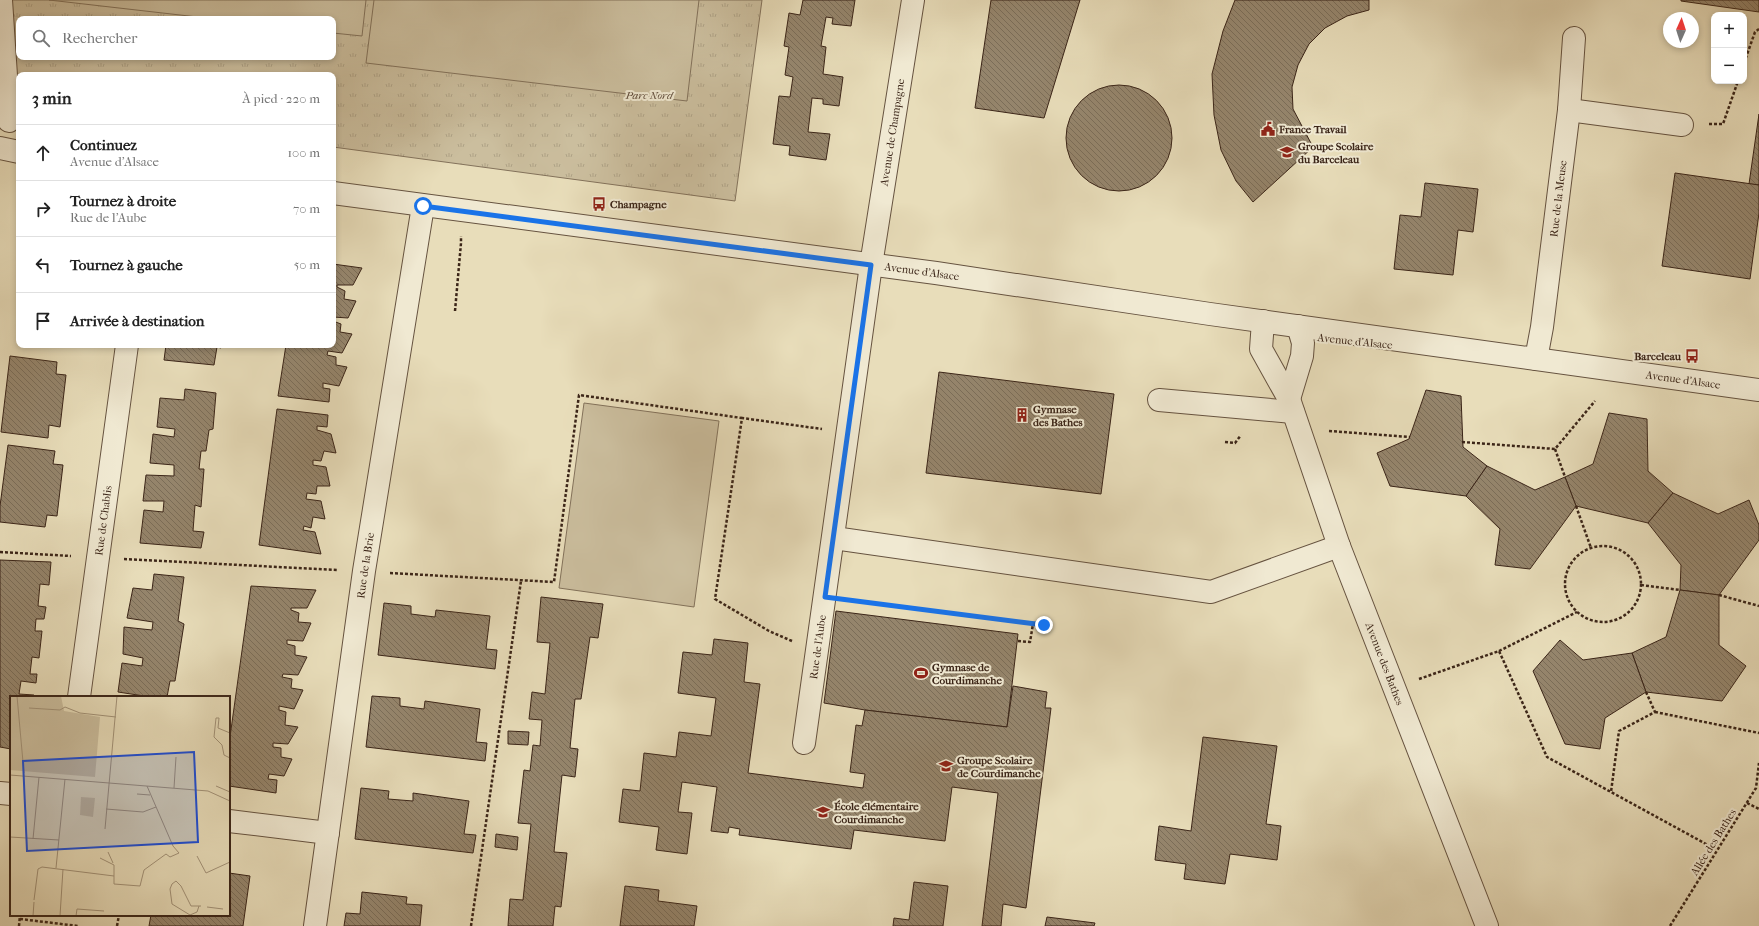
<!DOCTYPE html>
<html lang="fr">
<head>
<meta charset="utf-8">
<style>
	body { margin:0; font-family:"IM FELL French Canon",serif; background:#f6f6f6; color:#222 }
	.controls { position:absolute; right:12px; top:12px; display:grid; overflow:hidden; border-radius:8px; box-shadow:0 2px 6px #0003 }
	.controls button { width:36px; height:36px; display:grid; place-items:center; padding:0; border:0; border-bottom:1px solid #e0e0e0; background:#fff; color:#222; font:20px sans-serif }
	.compass { position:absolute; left:1663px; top:12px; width:36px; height:36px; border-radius:50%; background:#fff; box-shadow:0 2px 6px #0003; rotate:3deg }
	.stop { position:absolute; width:12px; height:12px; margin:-9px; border:3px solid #1a73e8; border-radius:50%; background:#fff }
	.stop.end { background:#1a73e8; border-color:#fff; box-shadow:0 1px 4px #0008 }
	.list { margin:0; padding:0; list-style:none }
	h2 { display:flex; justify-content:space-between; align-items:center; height:52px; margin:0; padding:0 16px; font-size:17px }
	h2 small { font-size:13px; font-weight:400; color:#767676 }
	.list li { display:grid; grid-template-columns:26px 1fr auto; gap:12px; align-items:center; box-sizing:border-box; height:56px; padding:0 16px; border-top:1px solid #e0e0e0 }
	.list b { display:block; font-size:15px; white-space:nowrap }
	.list p { margin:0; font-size:13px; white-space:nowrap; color:#767676 }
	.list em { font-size:13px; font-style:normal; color:#767676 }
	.icon { flex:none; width:22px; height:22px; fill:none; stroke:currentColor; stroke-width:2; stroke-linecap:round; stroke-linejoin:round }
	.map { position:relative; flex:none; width:1759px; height:926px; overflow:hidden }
	.search { position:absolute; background:#fff; box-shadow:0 2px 6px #0003; left:16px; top:16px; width:320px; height:44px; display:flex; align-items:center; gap:10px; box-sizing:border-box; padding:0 14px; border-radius:8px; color:#767676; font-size:15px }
	.panel { position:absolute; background:#fff; box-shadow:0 2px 6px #0003; left:16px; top:72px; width:320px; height:276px; border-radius:8px }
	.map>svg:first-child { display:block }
	.grass { fill:url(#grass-tufts); stroke:#83725b; fill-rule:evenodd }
	.garden { fill:#cbbe9e; stroke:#83725b }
	.building { fill:url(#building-back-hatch); stroke:#3b2518 }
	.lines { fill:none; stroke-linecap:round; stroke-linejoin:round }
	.minor-casing { stroke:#665340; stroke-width:24 }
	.path { stroke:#3b2518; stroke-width:2.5; stroke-dasharray:3 2; stroke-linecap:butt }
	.minor { stroke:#f0e9d2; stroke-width:22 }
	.route { stroke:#1a73e8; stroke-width:5 }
	.labels { text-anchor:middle; stroke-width:4; stroke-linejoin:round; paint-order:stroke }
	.park-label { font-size:11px; font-style:italic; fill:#5f4b3a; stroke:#f0e9d2 }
	.poi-label { font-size:11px; font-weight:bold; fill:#3b2518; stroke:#f0e9d2; text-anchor:start }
	.street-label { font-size:11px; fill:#3b2518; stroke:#f0e9d2 }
	.inset-road { fill:none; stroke:#a39379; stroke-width:1 }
	.view { fill:#1d4ed8; fill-opacity:0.15; stroke:#1d4ed8; stroke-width:2 }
	.inset-edge { fill:none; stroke:#3b2518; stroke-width:2 }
</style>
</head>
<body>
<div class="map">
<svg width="1759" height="926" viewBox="0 0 1759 926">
	<defs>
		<pattern id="grass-tufts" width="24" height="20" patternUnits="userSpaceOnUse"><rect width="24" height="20" fill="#cbbe9e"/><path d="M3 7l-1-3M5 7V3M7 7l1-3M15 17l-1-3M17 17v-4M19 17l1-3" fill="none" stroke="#afa387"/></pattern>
		<pattern id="building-back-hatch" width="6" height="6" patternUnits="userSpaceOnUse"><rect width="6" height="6" fill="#95856c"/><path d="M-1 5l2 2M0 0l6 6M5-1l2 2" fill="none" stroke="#7b6d58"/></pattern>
	</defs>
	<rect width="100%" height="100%" fill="#e8ddba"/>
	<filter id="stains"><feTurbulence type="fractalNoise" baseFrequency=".005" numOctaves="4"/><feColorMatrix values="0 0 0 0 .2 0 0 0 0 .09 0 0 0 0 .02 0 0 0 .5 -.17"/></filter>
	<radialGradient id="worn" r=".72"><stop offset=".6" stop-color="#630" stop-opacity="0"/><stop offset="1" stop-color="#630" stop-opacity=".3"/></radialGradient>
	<!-- grass -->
	<path class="grass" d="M0 0H762L735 201 333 147V75H19V105L0 102ZM19 19H333V57H19Z"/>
	<!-- garden -->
	<g class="garden">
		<polygon points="49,0 366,0 362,36 333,33 333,19 215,19"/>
		<polygon points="374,0 699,0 687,101 366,63"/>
		<polygon points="584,403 719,421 694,607 559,588"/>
	</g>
	<!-- building -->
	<g class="building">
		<polygon points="803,0 855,0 851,26 832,24 833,18 826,17 821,46 826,47 823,74 843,77 839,106 823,104 823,99 812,98 808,132 830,134 826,160 789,155 790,146 773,144 779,96 790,97 793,77 785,75 789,47 784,46 789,13 800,15"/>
		<polygon points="991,0 1080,0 1044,118 975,108"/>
		<polygon points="1235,0 1369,0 1369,10 1347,16 1325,28 1309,44 1298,65 1292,87 1293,109 1313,147 1253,202 1236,181 1221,150 1214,115 1212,74 1223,31"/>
		<polygon points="1681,0 1759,0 1759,12 1681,1"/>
		<circle cx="1119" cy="138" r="53"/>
		<polygon points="1759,114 1759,185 1749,184"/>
		<polygon points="1675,173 1759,185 1759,213 1750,279 1662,266"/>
		<polygon points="1425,183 1478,189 1473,232 1458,230 1453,275 1394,269 1400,215 1421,217"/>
		<polygon points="333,264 362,268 353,285 337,285 337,287 345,291 344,299 356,301 348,318 333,317"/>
		<polygon points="333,321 341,324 340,332 352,334 342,353 328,351 327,355 336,357 336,365 347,367 339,386 323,383 323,388 330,389 329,402 278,396 286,345 333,345"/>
		<polygon points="166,345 222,345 221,348 217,347 214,365 164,360"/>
		<polygon points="10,356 57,362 56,374 66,375 60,427 49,425 48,438 1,432"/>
		<polygon points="939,372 1114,394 1101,494 926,473"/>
		<polygon points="185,389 216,393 213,429 209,430 206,451 201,451 199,469 204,469 201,507 195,505 193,531 204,532 201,548 140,543 144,510 163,512 164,501 143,501 146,475 174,476 174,465 150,463 153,434 174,437 175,429 157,427 160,398 184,400"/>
		<polygon points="1426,390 1461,396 1463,447 1487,466 1466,496 1390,486 1377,453 1409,439"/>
		<polygon points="277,409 328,415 327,427 317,426 317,430 331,434 336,453 324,451 321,461 313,460 313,465 326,467 330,486 317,486 316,494 307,493 306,499 321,501 325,519 313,517 311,528 304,526 303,530 315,532 321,554 259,545"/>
		<polygon points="1609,413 1647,419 1648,471 1673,493 1648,523 1576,506 1565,477 1593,464"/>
		<polygon points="8,445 55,451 53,464 63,465 57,516 47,515 45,527 0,522 0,506"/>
		<polygon points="1487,466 1535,490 1565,477 1576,506 1530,569 1495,565 1500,529 1466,496"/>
		<polygon points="1673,493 1718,514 1749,500 1759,525 1759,540 1719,595 1680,590 1681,565 1648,523"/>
		<polygon points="0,560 51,562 49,585 40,584 38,606 46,607 44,619 36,619 35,631 42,631 39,658 32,657 30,674 37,674 36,683 21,681 19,694 34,695 34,697 11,697 11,749 0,747"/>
		<polygon points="154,574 184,577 178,621 184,624 175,681 170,681 167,697 144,697 144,696 118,692 122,663 142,666 143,658 123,654 124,627 152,630 153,622 127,618 133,588 152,590"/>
		<polygon points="251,586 316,590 307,608 291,608 291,610 299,613 298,622 311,623 303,641 287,640 287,644 295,646 295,655 307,657 298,675 283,674 282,677 292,679 291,688 303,690 294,709 279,706 279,710 286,712 285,725 298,727 288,744 273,743 273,747 281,748 281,757 292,759 284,776 269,774 268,779 277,780 276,793 229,786 229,744"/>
		<polygon points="1680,590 1719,595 1719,645 1746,666 1722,701 1646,692 1632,653 1666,637"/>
		<polygon points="541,597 603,604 598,638 590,637 581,699 575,699 570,748 578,749 575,777 562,775 554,852 567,853 561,907 555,906 553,926 508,926 510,899 523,900 531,824 518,823 524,770 530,771 533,745 540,746 542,720 529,719 532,692 545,694 550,643 537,642"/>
		<polygon points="384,603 411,606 411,614 435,617 436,610 490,616 486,649 497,650 495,669 378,655"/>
		<polygon points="836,611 1018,634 1007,727 865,710 824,703"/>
		<polygon points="714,639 748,643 744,682 760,684 748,773 863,788 865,774 850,772 856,725 862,726 865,710 1007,727 1013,686 1047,692 1045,708 1051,708 1026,908 1003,904 1001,926 982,926 998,793 952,787 945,841 854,830 851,849 739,835 740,829 729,827 728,833 711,831 717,787 682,782 678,812 692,813 687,854 656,850 659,827 619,822 623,789 640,791 644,753 676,757 679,732 711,736 716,698 678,693 683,652 712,655"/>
		<polygon points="1560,640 1583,660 1632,653 1646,692 1605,718 1600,749 1565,744 1533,671"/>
		<polygon points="372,696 400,698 400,706 424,709 425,701 480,709 476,742 487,743 485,761 366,747"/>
		<polygon points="508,731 529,732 528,745 508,744"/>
		<polygon points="1203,737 1277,746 1266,824 1281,826 1277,860 1230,854 1225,884 1184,879 1186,864 1155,860 1159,826 1191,831"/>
		<polygon points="361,788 389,791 388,799 413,801 413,793 469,801 464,834 476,835 473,853 355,839"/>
		<polygon points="496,834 518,837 517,850 495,847"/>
		<polygon points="229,873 250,876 243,926 149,926 151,915 229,915"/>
		<polygon points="914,882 948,886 943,926 893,926 894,918 909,920"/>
		<polygon points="625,886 659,890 658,901 697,906 694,926 620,926"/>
		<polygon points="362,892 407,897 406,904 422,905 420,926 344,926 346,913 360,914"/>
		<polygon points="1047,917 1095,923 1094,926 1045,926"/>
	</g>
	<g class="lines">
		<defs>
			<g id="minor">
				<polyline points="1,0 9,121"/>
				<polyline points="1569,110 1682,125"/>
				<polyline points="0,148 19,152"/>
				<path id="s1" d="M333 193 936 273 1210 314 1759 390"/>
				<path id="s2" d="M1263 321 1261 349 1289 399 1339 546 1487 926"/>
				<path id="s3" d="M1536 359 1542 327 1569 110 1574 38"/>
				<polyline points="1289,399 1302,356 1303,343 1298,326"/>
				<polyline points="1159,400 1293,412"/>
				<polyline points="834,538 1211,592 1339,546"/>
				<path id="s4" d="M79 697 127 345"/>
				<path id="s5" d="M804 743 871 265 913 0"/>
				<polyline points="0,793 11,794"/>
				<polyline points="229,821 328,833"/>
				<path id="s6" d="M315 926 364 571 423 206"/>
			</g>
		</defs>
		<!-- minor casing -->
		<use href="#minor" class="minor-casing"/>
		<!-- path -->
		<g class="path">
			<polyline points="1744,63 1755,32 1759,29"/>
			<polyline points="1709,124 1723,124 1738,81"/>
			<polyline points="455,311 461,243 461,236"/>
			<polyline points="1329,431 1410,437"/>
			<polyline points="1225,442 1235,443 1241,435"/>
			<polyline points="1462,442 1555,449 1595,401"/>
			<polyline points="1555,449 1565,477"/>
			<polyline points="1576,506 1591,548"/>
			<circle cx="1603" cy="584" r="38"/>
			<polyline points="0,552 71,556"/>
			<polyline points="124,559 337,570"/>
			<polyline points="390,573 554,582 579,395 742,418"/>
			<polyline points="1641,585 1680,590"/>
			<polyline points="1719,595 1759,606"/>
			<polyline points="852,600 1044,625"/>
			<polyline points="792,641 769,631 715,599 742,418 822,429"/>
			<polyline points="1018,641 1030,642 1033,624"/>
			<polyline points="1499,651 1577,612"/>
			<polyline points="1419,679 1499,651 1547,757 1611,792"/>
			<polyline points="1646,692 1655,712 1619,731 1611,792 1717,850"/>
			<polyline points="1655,712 1759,733"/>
			<polyline points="1747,803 1759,809"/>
			<polyline points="20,919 78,926"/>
			<polyline points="19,926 20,915"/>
			<polyline points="117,926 119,915"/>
			<polyline points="471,926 521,581"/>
			<polyline points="1670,926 1756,788 1759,763"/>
		</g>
		<!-- minor -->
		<use href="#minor" class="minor"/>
	</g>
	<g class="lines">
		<!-- route -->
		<polyline class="route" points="423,206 871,265 825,597 1044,625"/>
	</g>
	<!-- icons -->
	<defs>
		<symbol id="civic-bare" viewBox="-9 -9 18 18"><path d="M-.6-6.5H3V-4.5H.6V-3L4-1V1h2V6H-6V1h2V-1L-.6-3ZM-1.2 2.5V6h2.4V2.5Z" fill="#8f2418" stroke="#f0e9d2" stroke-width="2.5" paint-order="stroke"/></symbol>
		<symbol id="school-bare" viewBox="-9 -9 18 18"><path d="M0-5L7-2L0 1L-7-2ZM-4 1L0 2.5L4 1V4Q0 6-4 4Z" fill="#8f2418" stroke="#f0e9d2" stroke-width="2.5" paint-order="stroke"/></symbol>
		<symbol id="bus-bare" viewBox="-9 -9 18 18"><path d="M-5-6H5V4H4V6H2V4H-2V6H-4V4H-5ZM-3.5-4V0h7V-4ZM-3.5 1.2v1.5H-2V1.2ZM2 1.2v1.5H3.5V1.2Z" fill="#8f2418" stroke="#f0e9d2" stroke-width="2.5" paint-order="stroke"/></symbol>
		<symbol id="building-bare" viewBox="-9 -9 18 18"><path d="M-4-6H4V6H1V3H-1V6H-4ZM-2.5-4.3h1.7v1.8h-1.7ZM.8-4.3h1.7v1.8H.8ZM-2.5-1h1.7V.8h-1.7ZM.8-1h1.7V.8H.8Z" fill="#8f2418" stroke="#f0e9d2" stroke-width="2.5" paint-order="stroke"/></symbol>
		<symbol id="stadium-bare" viewBox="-9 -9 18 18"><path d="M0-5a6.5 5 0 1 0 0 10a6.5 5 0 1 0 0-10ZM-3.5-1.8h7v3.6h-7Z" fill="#8f2418" stroke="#f0e9d2" stroke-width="2.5" paint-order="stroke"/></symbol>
	</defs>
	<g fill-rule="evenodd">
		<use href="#civic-bare" x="1258" y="119" width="20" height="20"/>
		<use href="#school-bare" x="1277" y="142" width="20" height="20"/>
		<use href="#bus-bare" x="589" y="194" width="20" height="20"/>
		<use href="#bus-bare" x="1682" y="346" width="20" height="20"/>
		<use href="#building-bare" x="1012" y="405" width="20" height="20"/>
		<use href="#stadium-bare" x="911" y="663" width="20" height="20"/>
		<use href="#school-bare" x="936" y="756" width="20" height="20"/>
		<use href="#school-bare" x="813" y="802" width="20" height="20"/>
	</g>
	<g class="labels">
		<!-- park labels -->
		<g class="park-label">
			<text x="649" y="99">Parc Nord</text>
		</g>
		<!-- poi labels -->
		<g class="poi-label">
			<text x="1279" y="133">France Travail</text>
			<text x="1298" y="150">Groupe Scolaire<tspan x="1298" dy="13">du Barceleau</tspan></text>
			<text x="610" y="208">Champagne</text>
			<text x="1681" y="360" text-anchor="end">Barceleau</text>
			<text x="1033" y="413">Gymnase<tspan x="1033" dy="13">des Bathes</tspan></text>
			<text x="932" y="671">Gymnase de<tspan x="932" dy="13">Courdimanche</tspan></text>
			<text x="957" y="764">Groupe Scolaire<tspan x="957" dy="13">de Courdimanche</tspan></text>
			<text x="834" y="810">École élémentaire<tspan x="834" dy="13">Courdimanche</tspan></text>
		</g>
		<!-- street labels -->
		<g class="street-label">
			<text dy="4" stroke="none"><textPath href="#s5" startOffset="617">Avenue de Champagne</textPath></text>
			<text dy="4" stroke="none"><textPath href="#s3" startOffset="162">Rue de la Meuse</textPath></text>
			<text dy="4" stroke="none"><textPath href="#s1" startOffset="594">Avenue d'Alsace</textPath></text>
			<text transform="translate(1355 341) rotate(6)" y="4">Avenue d'Alsace</text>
			<text dy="4" stroke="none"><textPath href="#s1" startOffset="1363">Avenue d'Alsace</textPath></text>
			<text dy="4" stroke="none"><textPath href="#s4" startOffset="178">Rue de Chablis</textPath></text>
			<text dy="4" stroke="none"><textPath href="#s6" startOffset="364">Rue de la Brie</textPath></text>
			<text dy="4" stroke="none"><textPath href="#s5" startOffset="97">Rue de l'Aube</textPath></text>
			<text dy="4" stroke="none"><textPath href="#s2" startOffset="367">Avenue des Bathes</textPath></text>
			<text transform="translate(1713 842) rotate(-58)" y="4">Allée des Bathes</text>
		</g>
	</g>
	<!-- overview -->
	<g transform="translate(10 696)">
		<rect width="220" height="220" fill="#e8ddba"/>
		<path d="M0 0H51L54 15 90 21 85 81 0 74Z" fill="#cbbe9e"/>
		<path d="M20 13 51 15 48 67 16 65ZM52 21 83 23 80 71 49 69ZM71 101 85 102 83 121 70 119Z" fill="#cbbe9e"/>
		<path class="inset-road" d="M7 0 14 77M55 11 70 17 106 21M19 12 50 14 55 11M220 37 208 32 209 22H206L204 41 212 49 214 59 220 62M0 79 198 95 220 105M206 90 220 96M164 92 166 61M127 98 140 99M96 113 133 116 146 111M95 133 107 0M0 141 49 144M23 143 29 81M98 156 103 167M187 160 196 177 220 166M90 162 104 169V180M46 172 55 83M24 204 28 173 32 171 104 180V188L130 190 134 174 156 158 160 161 169 157 163 150 137 90M189 210 187 216 180 219 162 208 160 193 162 188 166 185 171 190 181 210H191M197 211 213 213M23 220 24 206M50 220 53 173M66 220 67 213 94 215"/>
		<path class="view" d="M184 56 188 146 17 155 13 65Z"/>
		<rect width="220" height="220" class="inset-edge"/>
	</g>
	<rect width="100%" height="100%" filter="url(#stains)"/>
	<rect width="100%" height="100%" fill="url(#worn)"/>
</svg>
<div class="controls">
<button>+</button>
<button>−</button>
</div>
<svg class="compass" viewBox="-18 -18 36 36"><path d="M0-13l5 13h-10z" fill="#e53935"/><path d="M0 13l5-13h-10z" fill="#767676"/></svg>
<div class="stop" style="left:423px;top:206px"></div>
<div class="stop end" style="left:1044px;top:625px"></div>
<div class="search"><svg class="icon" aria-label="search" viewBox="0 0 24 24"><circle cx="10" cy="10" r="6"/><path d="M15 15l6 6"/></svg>Rechercher</div>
<section class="panel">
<h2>3 min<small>À pied · 220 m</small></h2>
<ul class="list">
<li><svg class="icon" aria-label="ahead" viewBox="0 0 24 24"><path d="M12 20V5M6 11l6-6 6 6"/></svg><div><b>Continuez</b><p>Avenue d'Alsace</p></div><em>100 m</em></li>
<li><svg class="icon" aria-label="right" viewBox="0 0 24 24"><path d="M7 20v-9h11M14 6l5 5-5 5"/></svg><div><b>Tournez à droite</b><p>Rue de l'Aube</p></div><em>70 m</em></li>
<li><svg class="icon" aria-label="left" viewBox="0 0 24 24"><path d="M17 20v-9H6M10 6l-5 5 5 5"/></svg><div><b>Tournez à gauche</b></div><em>50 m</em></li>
<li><svg class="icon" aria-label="arrive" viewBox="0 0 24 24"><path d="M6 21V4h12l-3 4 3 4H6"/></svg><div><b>Arrivée à destination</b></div></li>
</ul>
</section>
</div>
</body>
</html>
